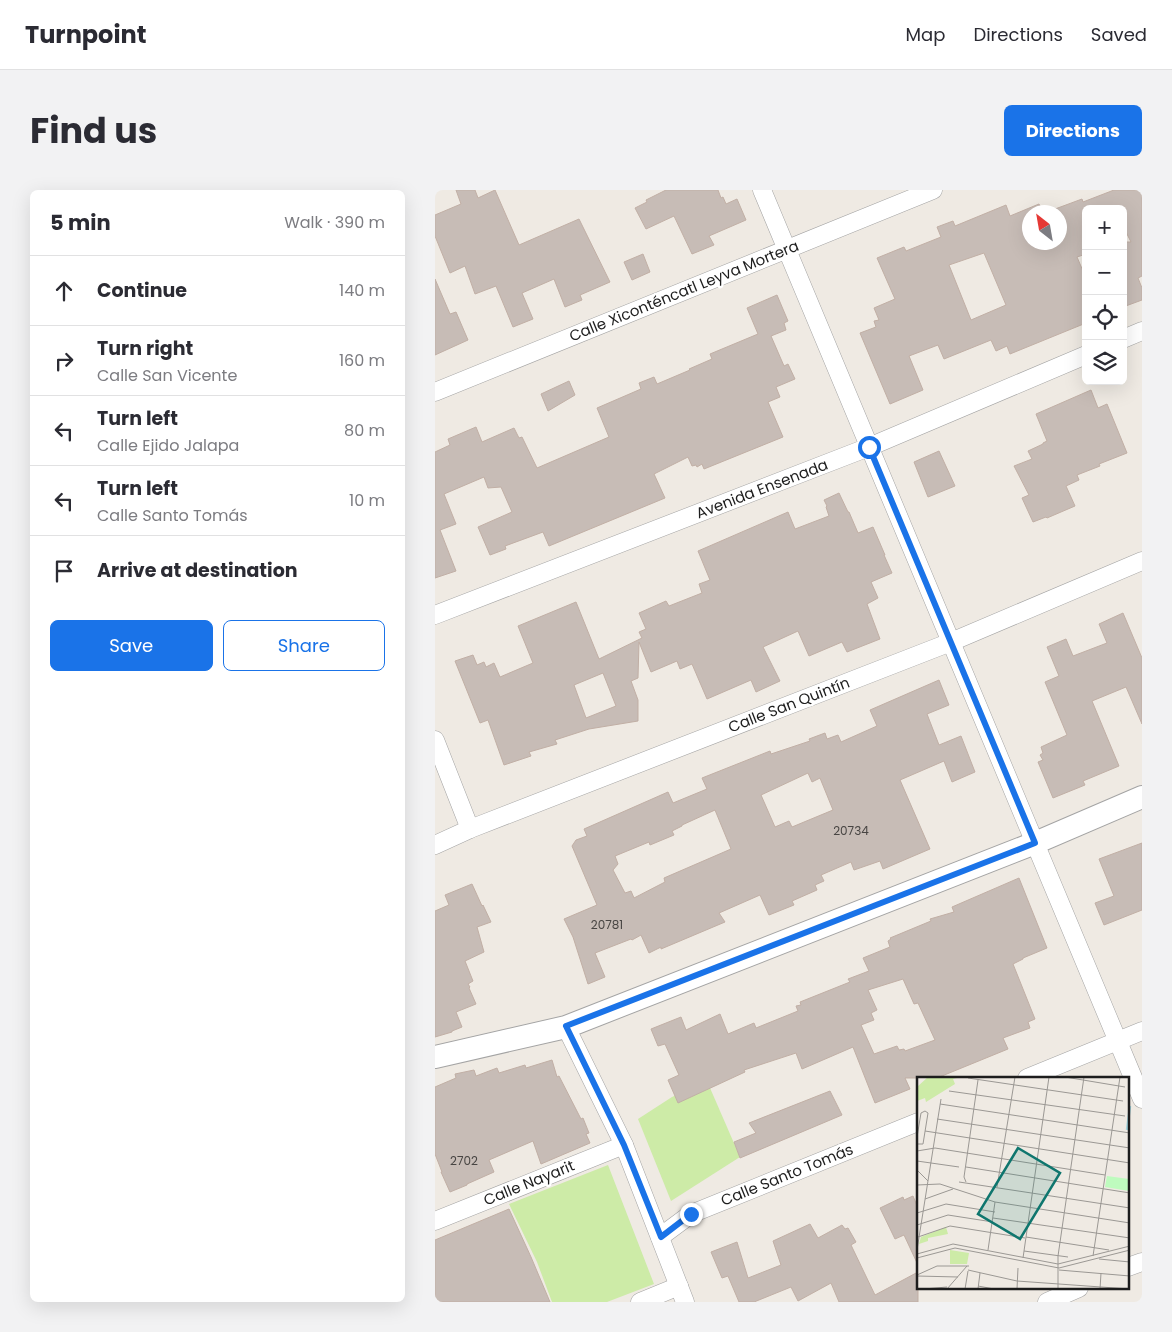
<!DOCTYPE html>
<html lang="en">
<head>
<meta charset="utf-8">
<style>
	body { margin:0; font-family:Poppins,sans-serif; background:#f2f2f3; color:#2b2b33 }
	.controls { position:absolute; right:15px; top:15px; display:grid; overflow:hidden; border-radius:8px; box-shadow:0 5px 20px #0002 }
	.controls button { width:45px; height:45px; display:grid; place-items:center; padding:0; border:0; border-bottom:1px solid #e1e1e2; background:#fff; color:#2b2b33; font:25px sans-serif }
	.compass { position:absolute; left:587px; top:15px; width:45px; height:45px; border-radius:50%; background:#fff; box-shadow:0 5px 20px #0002; rotate:329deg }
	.stop { position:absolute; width:15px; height:15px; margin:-11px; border:4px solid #1a73e8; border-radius:50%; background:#fff }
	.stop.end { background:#1a73e8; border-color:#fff; box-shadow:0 1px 5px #0008 }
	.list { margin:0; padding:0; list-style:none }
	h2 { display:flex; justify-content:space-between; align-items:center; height:65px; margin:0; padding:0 20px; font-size:21px }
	h2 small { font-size:16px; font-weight:400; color:#7c7c81 }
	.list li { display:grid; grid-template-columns:32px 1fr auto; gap:15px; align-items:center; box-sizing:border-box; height:70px; padding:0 20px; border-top:1px solid #e1e1e2 }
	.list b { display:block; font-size:19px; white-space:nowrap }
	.list p { margin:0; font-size:16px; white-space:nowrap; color:#7c7c81 }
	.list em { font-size:16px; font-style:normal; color:#7c7c81 }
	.actions { display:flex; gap:10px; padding:15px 20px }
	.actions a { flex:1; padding:11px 0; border:1px solid #1a73e8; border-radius:8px; text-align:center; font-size:18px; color:#1a73e8 }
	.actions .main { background:#1a73e8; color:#fff }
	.icon { flex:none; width:28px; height:28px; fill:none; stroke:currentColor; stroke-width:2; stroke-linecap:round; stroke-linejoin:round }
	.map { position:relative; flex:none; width:707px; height:1112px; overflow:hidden; border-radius:8px }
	header { display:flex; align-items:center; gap:30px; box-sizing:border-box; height:70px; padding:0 25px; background:#fff; border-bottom:1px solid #e1e1e2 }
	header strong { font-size:24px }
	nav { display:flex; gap:28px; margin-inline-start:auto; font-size:18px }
	.intro { display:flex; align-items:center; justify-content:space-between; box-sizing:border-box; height:120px; padding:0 30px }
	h1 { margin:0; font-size:35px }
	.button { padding:12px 22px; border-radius:8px; background:#1a73e8; color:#fff; font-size:18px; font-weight:700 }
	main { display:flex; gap:30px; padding:0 30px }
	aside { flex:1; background:#fff; border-radius:8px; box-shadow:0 5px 20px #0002 }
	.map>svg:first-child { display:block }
	.grass { fill:#cdeba7 }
	.building { fill:#c7bcb6; stroke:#c1afa5; fill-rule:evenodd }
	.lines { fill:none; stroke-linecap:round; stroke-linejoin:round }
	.minor-casing { stroke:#a4a4a4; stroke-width:19 }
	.tertiary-casing { stroke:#a4a4a4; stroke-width:24 }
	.minor { stroke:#fff; stroke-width:18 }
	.tertiary { stroke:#fff; stroke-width:22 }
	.route { stroke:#1a73e8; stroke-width:6 }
	.labels { text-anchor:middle; stroke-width:4.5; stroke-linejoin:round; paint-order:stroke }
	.number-label { font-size:12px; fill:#484543 }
	.street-label { font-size:15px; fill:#1d1d1d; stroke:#fff }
	.inset-river { fill:none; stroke:#a2d5de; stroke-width:2.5 }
	.inset-road { fill:none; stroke:#9b9894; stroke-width:1 }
	.view { fill:#0f766e; fill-opacity:0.15; stroke:#0f766e; stroke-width:2.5 }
	.inset-edge { fill:none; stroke:#1d1d1d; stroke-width:2.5 }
</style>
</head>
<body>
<header>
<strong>Turnpoint</strong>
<nav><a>Map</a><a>Directions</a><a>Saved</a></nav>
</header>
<div class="intro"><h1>Find us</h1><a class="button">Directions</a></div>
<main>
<aside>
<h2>5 min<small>Walk · 390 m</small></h2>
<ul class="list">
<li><svg class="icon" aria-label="ahead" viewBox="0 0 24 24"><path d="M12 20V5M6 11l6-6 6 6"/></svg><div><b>Continue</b></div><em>140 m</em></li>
<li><svg class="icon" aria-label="right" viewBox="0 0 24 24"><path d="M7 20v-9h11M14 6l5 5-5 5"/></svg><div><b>Turn right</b><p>Calle San Vicente</p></div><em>160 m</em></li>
<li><svg class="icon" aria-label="left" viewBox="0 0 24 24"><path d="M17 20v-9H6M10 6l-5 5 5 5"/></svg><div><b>Turn left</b><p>Calle Ejido Jalapa</p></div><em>80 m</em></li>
<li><svg class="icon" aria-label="left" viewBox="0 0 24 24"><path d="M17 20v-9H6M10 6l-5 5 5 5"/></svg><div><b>Turn left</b><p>Calle Santo Tomás</p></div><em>10 m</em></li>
<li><svg class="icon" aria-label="arrive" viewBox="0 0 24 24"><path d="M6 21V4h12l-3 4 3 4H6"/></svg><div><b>Arrive at destination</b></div></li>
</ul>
<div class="actions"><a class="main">Save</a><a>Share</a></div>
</aside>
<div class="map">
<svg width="707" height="1112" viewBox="0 0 707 1112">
	<rect width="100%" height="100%" fill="#efeae3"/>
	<!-- grass -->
	<g class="grass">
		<polygon points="272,891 305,967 236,1011 203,929 237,907"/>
		<polygon points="173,975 219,1094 172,1112 117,1112 102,1072 74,1014"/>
	</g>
	<!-- building -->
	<g class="building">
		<polygon points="21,0 40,0 43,8 60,0 84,55 144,29 175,92 145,105 147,110 130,117 119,89 87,103 98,129 78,137 61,96 40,104 30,76 15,83 0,46 0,25 26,14"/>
		<polygon points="231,0 283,0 286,8 288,7 291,14 302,9 311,30 274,46 279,55 257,64 239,26 211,39 200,18 212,12 211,10"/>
		<path d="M679 0H707V86L703 88 707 98V110L688 117V52H696L688 36V19H651V64L642 67 651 88V133L575 164 572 156 561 161 556 150 509 169 503 155 474 166 488 200 455 214 425 143 441 137 439 131 444 130 439 118 460 109 442 68 469 57 471 61 506 47 502 37 518 31 520 36 571 15 575 26 604 14 608 22H594V52H624V22H612L647 9 648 12ZM549 63 571 115 536 130 514 75Z"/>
		<polygon points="208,64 215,82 197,90 189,72"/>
		<polygon points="0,89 15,124 21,122 33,150 0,165"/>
		<polygon points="342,105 353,131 349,133 351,140 336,146 349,176 353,174 360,189 341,197 345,207 333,212 348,247 269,279 267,274 262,277 261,275 257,276 253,267 219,284 230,308 114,356 108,342 70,356 71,359 55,365 43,337 77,322 66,297 53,298 49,287 9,304 21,334 5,340 21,381 0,388 0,262 15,255 13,249 41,237 47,252 79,238 84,248 87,247 102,278 174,247 162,218 206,199 204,193 219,187 222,194 255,180 254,179 277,169 275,164 323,144 312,118"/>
		<polygon points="134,191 140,205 113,221 106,204"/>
		<polygon points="656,200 663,218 672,214 692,263 664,274 665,276 642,285 644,290 631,296 640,316 612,328 611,327 598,332 587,308 594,305 579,276 597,269 593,261 608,254 608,253 612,251 601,224"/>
		<polygon points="504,261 520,296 493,307 479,272"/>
		<path d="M404 303 413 322H414L423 343 438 337 450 365H449L457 383 436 392 443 408 432 414 445 449 412 462 407 452 374 466 363 441 328 457 345 491 321 502 316 490 272 509 257 474 245 479 242 471 216 482 204 452 203 488 196 491 203 510V531L154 539 120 550 122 554 94 562 96 566 69 575 53 530 45 533 20 471 38 465 42 475 49 472 51 477 59 473 65 487 98 473 83 436 141 412 164 469 207 448 204 442 211 439 204 423 231 411 234 416 267 403 264 394 275 390 263 361 353 322 360 339 394 326 391 317 392 316 389 310ZM168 483 181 516 151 528 139 495Z"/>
		<polygon points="688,423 707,468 707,534 691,497 657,511 684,576 648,591 650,595 618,608 603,572 608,570 605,565 608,563 606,557 632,545 610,492 624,486 612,457 631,449 638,466 672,453 664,434"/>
		<path d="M504 490 514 515 492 524 504 555 526 546 540 582 517 592 509 571 465 590 495 659 448 679 445 671 419 680 416 672 386 685 389 691 380 695 382 700 357 711 359 715 334 725 325 705 284 723 290 732 226 759V757L214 763 206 745 197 750 196 749 160 763 170 787 153 794 138 747 129 729 162 715 137 656 141 650 152 646 149 639 233 602 238 613 272 599 267 588 335 561 336 564 375 551 374 549 390 543 392 549 403 545 406 552 442 536 435 520ZM373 583 377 592 385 588 398 620 357 637 354 631 340 637 326 605ZM280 620 296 659 229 688 230 692 199 708 196 701 190 703 178 680 183 674 180 666 214 652 215 655 239 645 237 641 247 636V635Z"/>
		<polygon points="707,653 707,720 669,735 660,713 679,706 664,669"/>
		<path d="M584 688 612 758 588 768V769L578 774 600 829 593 832 595 838 568 848 573 859 502 888H470L475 899 440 913 418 857 367 879 361 863 309 880 310 882 243 913 233 890 244 885 230 854 223 856 216 839 246 827 251 840 285 824 293 844 319 833 321 838 363 821 361 816 366 815 365 812 415 792 413 789 434 781 428 768 455 757 453 751 456 749 455 748 496 731 495 729 519 722 517 717ZM468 789 479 814 483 813 500 850 470 861 469 859 464 860 462 856 439 864 426 835 439 830 436 823 442 820 433 800Z"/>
		<polygon points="37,694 47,716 48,715 56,732 42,737 49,762 30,771 38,791 33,794 35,797 34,798 41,814 21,822 27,837 17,841 17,842 0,847 0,721 14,715 10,705"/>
		<polygon points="117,870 122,887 124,886 146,929 148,928 154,943 151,944 155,953 106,974 98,951 54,970 59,982 32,994 32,995 15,1002 6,982 7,982 0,964 0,897 21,888 20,884 39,880 41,886 62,878 64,883 90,875 91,878"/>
		<polygon points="395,901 407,925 305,968 299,952 321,943 314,933"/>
		<polygon points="478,1006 483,1018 483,1075 469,1045 460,1049 445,1018 468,1007 469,1010"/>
		<polygon points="74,1019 96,1067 115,1112 0,1112 0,1050"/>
		<polygon points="375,1034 383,1048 407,1035 410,1039 413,1038 421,1052 416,1055 440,1105 483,1082 483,1112 404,1112 396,1093 363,1111 356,1097 319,1112 304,1112 293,1086 287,1088 276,1062 302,1052 313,1088 346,1075 338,1051"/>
	</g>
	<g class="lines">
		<defs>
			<g id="minor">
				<polyline points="327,0 707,909"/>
				<polyline points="688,149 707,141"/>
				<polyline points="0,202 498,0"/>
				<polyline points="0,425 434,257 651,165"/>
				<polyline points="0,550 35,639"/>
				<polyline points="0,655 35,639 516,452 707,371"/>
				<polyline points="131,837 189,955 250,1112"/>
				<polyline points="592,888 707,841"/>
				<polyline points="0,1031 189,955"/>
				<polyline points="225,1047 256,1024 483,932"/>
				<polyline points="693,1077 707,1072"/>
				<polyline points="205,1112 244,1096"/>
				<polyline points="612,1112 644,1098"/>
			</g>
			<polyline id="tertiary" points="0,867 131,837 600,653 707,607"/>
		</defs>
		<!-- minor casing -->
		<use href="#minor" class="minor-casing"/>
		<!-- tertiary casing -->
		<use href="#tertiary" class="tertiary-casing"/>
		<!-- minor -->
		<use href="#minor" class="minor"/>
		<!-- tertiary -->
		<use href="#tertiary" class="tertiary"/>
	</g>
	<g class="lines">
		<!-- route -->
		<polyline class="route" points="256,1024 226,1047 189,955 131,836 600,653 434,257"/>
	</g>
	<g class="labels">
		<!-- number labels -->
		<g class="number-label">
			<text x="416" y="645">20734</text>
			<text x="172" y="739">20781</text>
			<text x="29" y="975">2702</text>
		</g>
		<!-- street labels -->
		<g class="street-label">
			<text transform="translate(249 101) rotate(-22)" y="5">Calle Xiconténcatl Leyva Mortera</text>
			<text transform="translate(327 299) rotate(-21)" y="5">Avenida Ensenada</text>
			<text transform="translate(354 515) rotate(-21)" y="5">Calle San Quintín</text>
			<text transform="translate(352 985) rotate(-22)" y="5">Calle Santo Tomás</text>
			<text transform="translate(94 993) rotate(-22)" y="5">Calle Nayarit</text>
		</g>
	</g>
	<!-- overview -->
	<g transform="translate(482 887)">
		<rect width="212" height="212" fill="#efeae3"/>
		<path d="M11 0H44L36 2 38 7 9 25 8 21 0 24V10ZM29 150 31 157 11 161V164L2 167 4 160ZM33 173 52 176 50 187H33Z" fill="#cdeba7"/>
		<path d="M190 99 212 102V114L188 110Z" fill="#befbbe"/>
		<path class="inset-river" d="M210 53 213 29"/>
		<path class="inset-road" d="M148 0 208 10M51 1 206 24M32 14 208 39M23 27 213 56M20 42 213 71M8 54 213 86M0 60 4 36 8 34 11 36 6 67H0M0 74 18 71 188 98M0 84 42 90M49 90 213 116M0 93 11 104M42 105 213 131M49 105 47 100 61 3M0 108 23 107 78 125 213 146M80 110 98 0M8 122 36 112M0 136 29 127 78 135M76 141 213 161M0 148 31 138 76 145M1 160 33 149 108 161M109 160 192 173M0 173 24 22M71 173 78 125M107 174 151 180M0 177 36 167 141 187 213 169M176 179 203 0M0 181 38 171 142 191 213 173M106 181 132 0M182 182 213 185M51 193 100 204 212 212M142 193 213 199M0 198 20 189H52M0 199 41 200M61 209 77 212M7 212 30 210M30 212 50 189M48 212 51 194M61 212 63 196M100 212 101 191M141 212V179L167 0M183 212 184 196"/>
		<path class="view" d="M101 71 143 96 103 162 61 137Z"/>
		<rect width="212" height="212" class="inset-edge"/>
	</g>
</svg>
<div class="controls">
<button>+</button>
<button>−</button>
<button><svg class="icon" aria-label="locate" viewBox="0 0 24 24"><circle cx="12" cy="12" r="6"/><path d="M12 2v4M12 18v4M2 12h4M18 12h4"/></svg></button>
<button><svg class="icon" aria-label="layers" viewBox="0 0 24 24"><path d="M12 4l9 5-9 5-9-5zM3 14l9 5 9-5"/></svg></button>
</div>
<svg class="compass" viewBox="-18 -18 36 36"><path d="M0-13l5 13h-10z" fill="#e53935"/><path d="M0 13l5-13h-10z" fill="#7c7c81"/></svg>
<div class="stop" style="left:434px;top:257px"></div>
<div class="stop end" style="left:256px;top:1024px"></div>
</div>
</main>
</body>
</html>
